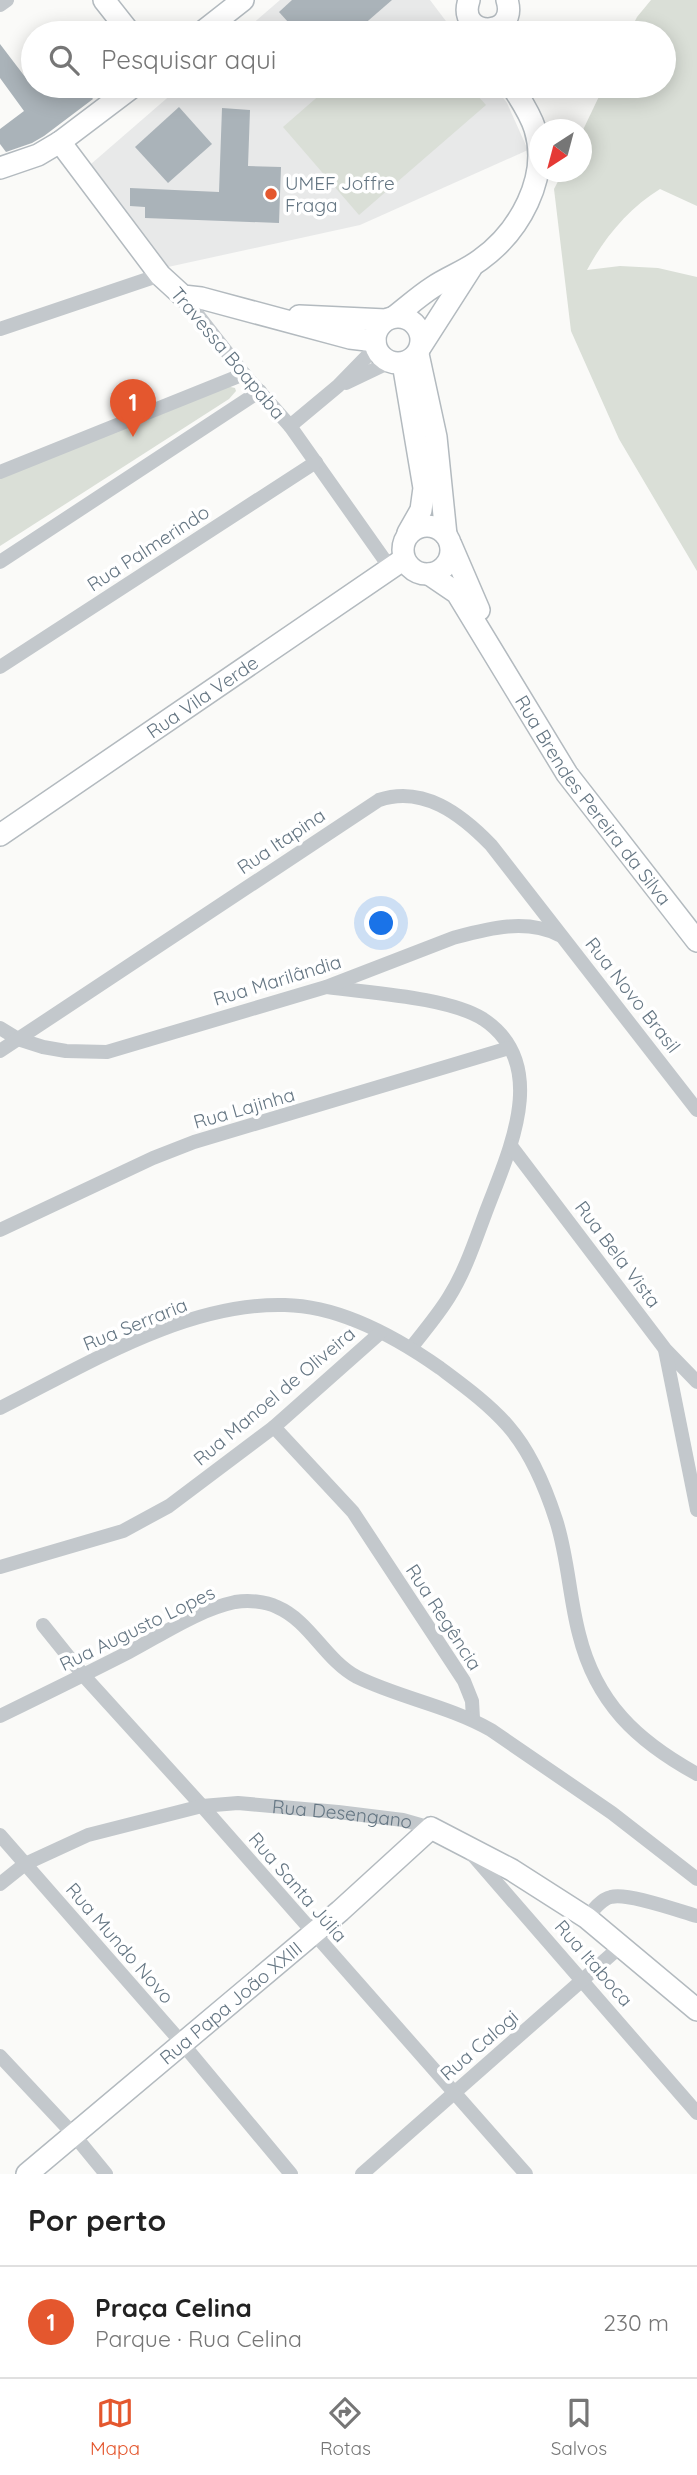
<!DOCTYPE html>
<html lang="pt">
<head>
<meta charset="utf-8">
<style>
	body { margin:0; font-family:Quicksand,sans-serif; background:#f2f2f2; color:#222 }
	.compass { position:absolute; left:529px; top:119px; width:63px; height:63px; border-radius:50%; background:#fff; box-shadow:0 4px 18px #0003; rotate:216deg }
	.you { position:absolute; left:382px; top:924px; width:24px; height:24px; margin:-18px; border:5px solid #fff; border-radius:50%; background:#1a73e8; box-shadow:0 0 0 10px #1a73e833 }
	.badge { display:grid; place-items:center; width:46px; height:46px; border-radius:50%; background:#e4572e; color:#fff; font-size:23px; font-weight:700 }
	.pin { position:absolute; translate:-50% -58px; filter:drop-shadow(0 2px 4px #0008) }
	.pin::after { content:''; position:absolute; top:37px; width:24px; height:21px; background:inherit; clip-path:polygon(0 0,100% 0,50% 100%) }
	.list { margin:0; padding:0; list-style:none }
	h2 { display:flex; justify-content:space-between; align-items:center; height:91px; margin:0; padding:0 28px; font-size:30px }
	h2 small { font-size:23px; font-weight:400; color:#767676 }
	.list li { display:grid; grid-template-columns:46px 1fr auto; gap:21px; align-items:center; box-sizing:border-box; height:112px; padding:0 28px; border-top:2px solid #e0e0e0 }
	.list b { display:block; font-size:26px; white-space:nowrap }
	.list p { margin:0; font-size:23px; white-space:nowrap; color:#767676 }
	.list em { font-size:23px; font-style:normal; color:#767676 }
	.icon { flex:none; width:38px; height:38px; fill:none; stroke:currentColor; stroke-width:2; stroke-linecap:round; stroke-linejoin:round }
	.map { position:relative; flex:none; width:697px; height:2174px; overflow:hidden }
	.search { position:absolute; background:#fff; box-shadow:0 4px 18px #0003; left:21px; right:21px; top:21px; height:77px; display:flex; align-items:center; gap:18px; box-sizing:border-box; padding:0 24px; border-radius:38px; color:#767676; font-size:26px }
	.sheet { height:203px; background:#fff }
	nav { display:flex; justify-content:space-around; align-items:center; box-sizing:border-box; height:98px; border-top:2px solid #e0e0e0; background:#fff; font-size:19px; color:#767676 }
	nav a { display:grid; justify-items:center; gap:4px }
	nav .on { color:#e4572e }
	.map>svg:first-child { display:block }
	.built { fill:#e8e9e9 }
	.green { fill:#dadfd7 }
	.building { fill:#aab3b9 }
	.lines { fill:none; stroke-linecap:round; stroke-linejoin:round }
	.secondary-casing { stroke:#b3babf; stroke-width:24 }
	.street { stroke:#c3c8cc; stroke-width:14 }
	.secondary { stroke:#fff; stroke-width:21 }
	.poi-dot { fill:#e4572e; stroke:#fff; stroke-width:2.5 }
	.labels { text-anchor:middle; stroke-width:7; stroke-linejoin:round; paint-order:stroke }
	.poi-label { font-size:19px; fill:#657683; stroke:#fff; text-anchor:start }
	.street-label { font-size:19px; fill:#657683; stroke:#fff }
</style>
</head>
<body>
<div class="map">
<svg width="697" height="2174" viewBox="0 0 697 2174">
	<rect width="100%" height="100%" fill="#fafaf8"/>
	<!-- built -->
	<g class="built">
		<polygon points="280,0 430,0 455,33 242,33"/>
		<polygon points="181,86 494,86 507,103 528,150 360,225 168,267 91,164"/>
	</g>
	<!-- green -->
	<g class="green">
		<path d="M651 0H697V206L660 189C629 208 604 238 587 270L620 266 658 268 697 277V571L619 439 571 331 554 189 563 172H582V132L604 86H664V33H629L637 17Z"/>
		<polygon points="330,86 469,86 486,105 359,215 283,127"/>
		<polygon points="226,386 235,388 236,391 229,399 0,546 0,475"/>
	</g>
	<!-- building -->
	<g class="building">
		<polygon points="292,0 392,0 354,33 298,33 279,12"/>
		<polygon points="0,44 32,86 83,86 93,99 44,136 32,143 6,152 0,144 0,129 24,111 0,78"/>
		<polygon points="179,107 212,144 168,183 135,147"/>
		<polygon points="222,108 250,110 248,166 281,167 279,223 145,218 145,207 130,206 130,188 219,192"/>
	</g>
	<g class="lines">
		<defs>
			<g id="secondary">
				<polyline points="104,0 130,33"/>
				<path d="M469 0C456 38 519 39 507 0"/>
				<polyline points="201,33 243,0"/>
				<polyline points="60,142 160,275 183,296 201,298 350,338 375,341"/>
				<polyline points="0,168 38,155 60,142 134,86"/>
				<polyline points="299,316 386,320"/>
				<circle cx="398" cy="340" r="23"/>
				<path d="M394 317C407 307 419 296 433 287 448 277 465 271 480 260 519 232 550 178 535 129 530 113 520 99 512 86"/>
				<polyline points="421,346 471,268"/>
				<polyline points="418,354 436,437 446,535"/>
				<polyline points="403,363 424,488 421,510 408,533"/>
				<circle cx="427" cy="550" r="24"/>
				<polyline points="451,545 479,610"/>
				<path id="s2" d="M429 574 457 593 567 774 697 941"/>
				<path id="s3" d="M0 835 404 559"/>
				<path id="s4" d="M27 2174 340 1911 431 1828 512 1870 587 1918 697 2010"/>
			</g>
		</defs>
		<!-- secondary casing -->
		<use href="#secondary" class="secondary-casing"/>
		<!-- street -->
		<g class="street">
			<polyline points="0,5 7,0"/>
			<polyline points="183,296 244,374 290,426 391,569"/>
			<polyline points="0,329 160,275"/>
			<polyline points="346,383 390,362"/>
			<polyline points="290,426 338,386 376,347"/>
			<polyline points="0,472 244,374"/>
			<polyline points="0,562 260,391"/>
			<polyline points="0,667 316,462"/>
			<path d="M327 987C369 993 448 997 483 1019 551 1064 509 1151 487 1209 476 1238 466 1270 449 1297 438 1315 424 1331 411 1348"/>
			<path d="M0 1028 18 1039 43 1047 66 1051 107 1052 326 987 453 938C487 929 525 918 559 935"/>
			<path d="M0 1051 379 800C423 785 461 814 491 845L697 1110"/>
			<polyline points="511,1146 665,1349 697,1382"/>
			<polyline points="0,1230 153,1158 194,1142 509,1048"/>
			<polyline points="665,1350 697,1510"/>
			<path d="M0 1408C86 1365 186 1302 285 1305 341 1306 396 1337 440 1368 464 1386 489 1404 508 1426 530 1451 546 1489 556 1520 568 1557 569 1596 579 1634 596 1703 637 1741 697 1774"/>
			<polyline points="274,1427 353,1512 464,1681 472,1701 473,1719"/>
			<polyline points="0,1567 123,1531 169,1506 274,1427 380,1333"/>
			<polyline points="43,1625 84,1676 202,1806 526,2174"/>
			<path d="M0 1716C43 1695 86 1674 129 1652 163 1634 198 1610 235 1602 248 1600 265 1601 277 1607 310 1621 325 1660 357 1677 400 1698 449 1706 491 1730L612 1813 697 1879"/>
			<polyline points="0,1835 182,2043 291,2174"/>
			<polyline points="470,1852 697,2113"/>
			<path id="s1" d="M0 1884 25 1864 88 1835 202 1806 238 1803 338 1812 403 1820 431 1828"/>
			<path d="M587 1918C593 1910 601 1899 611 1897 627 1892 679 1911 697 1916"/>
			<polyline points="0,2056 74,2135 106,2174"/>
			<polyline points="362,2174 621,1946"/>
		</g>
		<!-- secondary -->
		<use href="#secondary" class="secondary"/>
	</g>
	<!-- markers -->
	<circle class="poi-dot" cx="271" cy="194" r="7"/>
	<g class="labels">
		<!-- poi labels -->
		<g class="poi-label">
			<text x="285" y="190">UMEF Joffre<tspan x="285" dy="22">Fraga</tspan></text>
		</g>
		<!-- street labels -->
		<g class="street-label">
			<text transform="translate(228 353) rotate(50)" y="7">Travessa Boapaba</text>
			<text transform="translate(148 548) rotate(-33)" y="7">Rua Palmerindo</text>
			<text dy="7" stroke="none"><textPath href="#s3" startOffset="245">Rua Vila Verde</textPath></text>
			<text dy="7" stroke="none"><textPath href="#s2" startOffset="282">Rua Brendes Pereira da Silva</textPath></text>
			<text transform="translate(281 841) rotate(-34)" y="7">Rua Itapina</text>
			<text transform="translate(277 980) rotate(-17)" y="7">Rua Marilândia</text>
			<text transform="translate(633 995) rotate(52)" y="7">Rua Novo Brasil</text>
			<text transform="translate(244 1108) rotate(-16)" y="7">Rua Lajinha</text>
			<text transform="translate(618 1254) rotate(53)" y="7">Rua Bela Vista</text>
			<text transform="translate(135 1324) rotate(-22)" y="7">Rua Serraria</text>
			<text transform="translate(274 1396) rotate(-40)" y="7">Rua Manoel de Oliveira</text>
			<text transform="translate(444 1617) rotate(57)" y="7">Rua Regência</text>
			<text transform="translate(137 1628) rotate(-26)" y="7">Rua Augusto Lopes</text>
			<text dy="7" stroke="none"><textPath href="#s1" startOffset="360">Rua Desengano</textPath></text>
			<text transform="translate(298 1887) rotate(49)" y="7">Rua Santa Júlia</text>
			<text transform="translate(120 1943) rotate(49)" y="7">Rua Mundo Novo</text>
			<text transform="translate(594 1963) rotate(49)" y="7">Rua Itaboca</text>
			<text dy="7" stroke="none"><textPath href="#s4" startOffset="266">Rua Papa João XXIII</textPath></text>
			<text transform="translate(479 2045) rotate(-41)" y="7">Rua Calogi</text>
		</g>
	</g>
</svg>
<svg class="compass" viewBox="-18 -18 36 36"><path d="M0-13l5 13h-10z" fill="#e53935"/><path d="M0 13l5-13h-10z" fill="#767676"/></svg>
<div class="you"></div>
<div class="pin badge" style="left:133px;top:437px">1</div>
<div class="search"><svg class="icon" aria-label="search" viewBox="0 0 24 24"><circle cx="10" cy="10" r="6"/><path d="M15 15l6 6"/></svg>Pesquisar aqui</div>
</div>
<section class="sheet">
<h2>Por perto<small></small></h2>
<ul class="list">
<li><span class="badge">1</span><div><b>Praça Celina</b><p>Parque · Rua Celina</p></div><em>230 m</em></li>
</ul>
</section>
<nav>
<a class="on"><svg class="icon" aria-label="map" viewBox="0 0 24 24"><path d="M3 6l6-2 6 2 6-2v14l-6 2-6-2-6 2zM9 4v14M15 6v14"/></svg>Mapa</a>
<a><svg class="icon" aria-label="directions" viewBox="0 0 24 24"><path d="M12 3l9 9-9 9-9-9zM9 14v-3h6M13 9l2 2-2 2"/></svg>Rotas</a>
<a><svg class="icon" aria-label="saved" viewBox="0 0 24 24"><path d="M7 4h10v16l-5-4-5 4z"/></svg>Salvos</a>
</nav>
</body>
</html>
